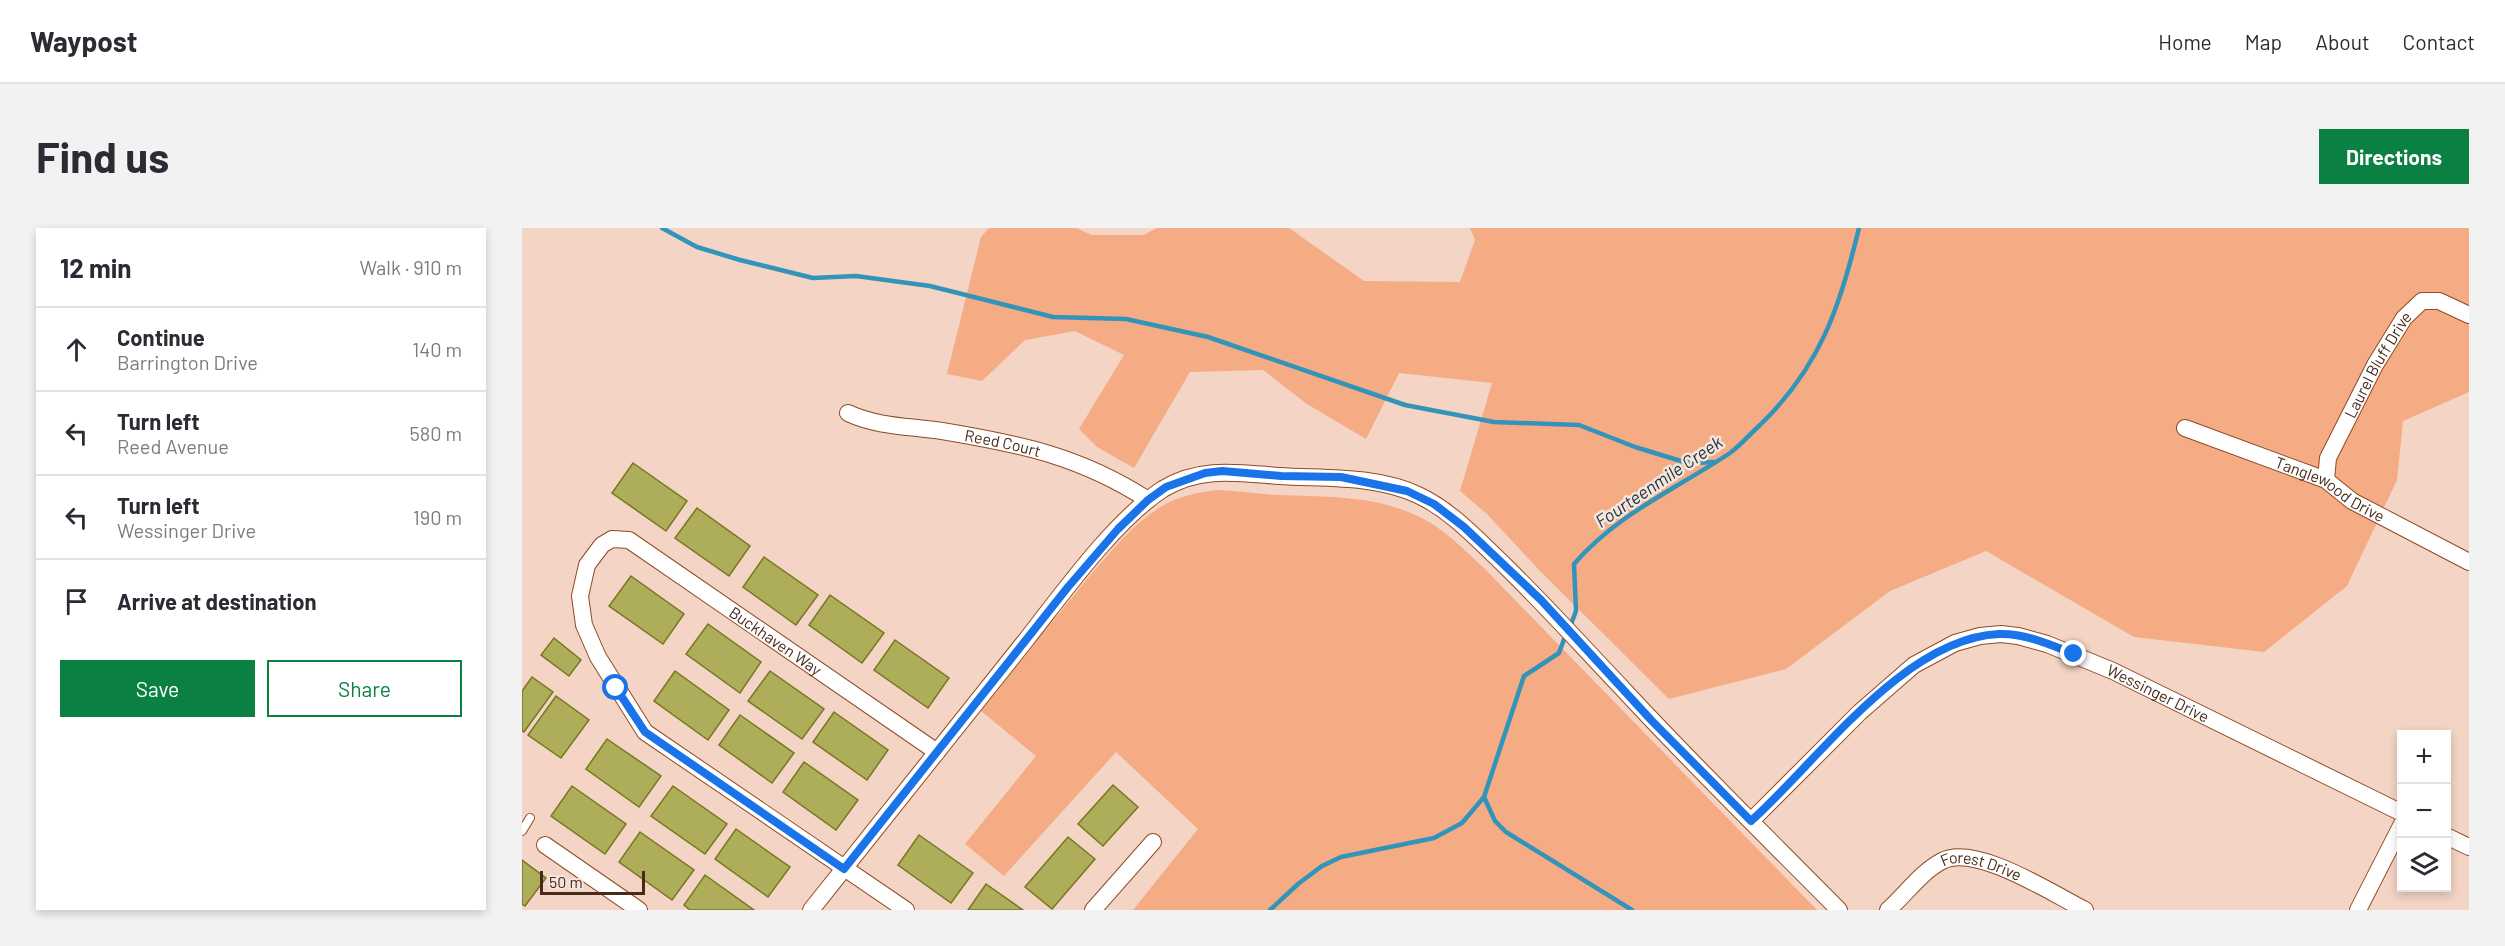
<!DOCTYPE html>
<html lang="en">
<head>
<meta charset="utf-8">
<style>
	body { margin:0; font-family:Barlow,sans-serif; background:#f2f2f3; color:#2b2b33 }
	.controls { position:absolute; right:18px; bottom:18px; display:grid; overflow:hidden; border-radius:0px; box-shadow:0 3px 9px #0003 }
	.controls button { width:54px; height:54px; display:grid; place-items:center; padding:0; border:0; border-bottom:2px solid #e1e1e2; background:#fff; color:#2b2b33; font:30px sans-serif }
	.scale { position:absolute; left:18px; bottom:15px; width:105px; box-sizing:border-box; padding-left:6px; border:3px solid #482a19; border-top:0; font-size:16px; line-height:21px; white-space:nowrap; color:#482a19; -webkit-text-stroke:4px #f5e5dd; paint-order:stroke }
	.stop { position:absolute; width:18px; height:18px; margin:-14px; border:4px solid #1a73e8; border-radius:50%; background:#fff }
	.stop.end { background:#1a73e8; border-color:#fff; box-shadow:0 2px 6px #0008 }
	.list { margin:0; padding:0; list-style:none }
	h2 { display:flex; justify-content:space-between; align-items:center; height:78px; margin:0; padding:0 24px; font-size:26px }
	h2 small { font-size:20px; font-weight:400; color:#7c7c81 }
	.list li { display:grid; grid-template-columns:39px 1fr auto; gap:18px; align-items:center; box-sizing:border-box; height:84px; padding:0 24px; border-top:2px solid #e1e1e2 }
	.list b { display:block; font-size:22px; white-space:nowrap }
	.list p { margin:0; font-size:20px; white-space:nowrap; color:#7c7c81 }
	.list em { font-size:20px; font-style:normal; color:#7c7c81 }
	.actions { display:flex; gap:12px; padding:18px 24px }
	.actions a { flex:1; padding:14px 0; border:2px solid #0b8043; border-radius:0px; text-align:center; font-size:21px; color:#0b8043 }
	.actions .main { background:#0b8043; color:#fff }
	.icon { flex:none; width:33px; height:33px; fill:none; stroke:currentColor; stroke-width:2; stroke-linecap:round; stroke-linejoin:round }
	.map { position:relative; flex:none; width:1947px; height:682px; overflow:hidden; border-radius:0px }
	header { display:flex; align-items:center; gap:36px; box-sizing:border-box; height:84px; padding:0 30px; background:#fff; border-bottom:2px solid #e1e1e2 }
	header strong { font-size:28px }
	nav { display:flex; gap:33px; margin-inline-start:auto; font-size:21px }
	.intro { display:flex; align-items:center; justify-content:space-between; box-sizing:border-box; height:144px; padding:0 36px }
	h1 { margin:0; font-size:42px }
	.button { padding:15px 27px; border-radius:0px; background:#0b8043; color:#fff; font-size:21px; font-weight:700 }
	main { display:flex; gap:36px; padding:0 36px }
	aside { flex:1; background:#fff; border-radius:0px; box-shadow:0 3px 9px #0003 }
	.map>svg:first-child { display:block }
	.green { fill:#f5ab84 }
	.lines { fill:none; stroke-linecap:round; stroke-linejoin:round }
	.stream { stroke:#3394ba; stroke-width:4.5 }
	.building { fill:#adad5a; stroke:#787721; stroke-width:1.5 }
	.service-casing { stroke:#8f4b24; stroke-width:10 }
	.minor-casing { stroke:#8f4b24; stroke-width:18 }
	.service { stroke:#fff; stroke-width:8 }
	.minor { stroke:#fff; stroke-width:16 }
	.route { stroke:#1a73e8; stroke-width:8 }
	.labels { text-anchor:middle; stroke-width:5; stroke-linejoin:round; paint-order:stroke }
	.street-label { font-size:16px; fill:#482a19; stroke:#f5e5dd }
	.water-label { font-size:18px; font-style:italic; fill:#20353f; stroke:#f5e5dd }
</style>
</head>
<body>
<header>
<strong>Waypost</strong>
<nav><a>Home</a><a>Map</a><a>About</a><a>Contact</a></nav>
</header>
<div class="intro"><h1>Find us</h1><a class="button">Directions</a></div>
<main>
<aside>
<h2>12 min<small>Walk · 910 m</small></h2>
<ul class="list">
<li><svg class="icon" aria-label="ahead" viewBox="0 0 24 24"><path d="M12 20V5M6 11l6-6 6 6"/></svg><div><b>Continue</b><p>Barrington Drive</p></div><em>140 m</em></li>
<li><svg class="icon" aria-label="left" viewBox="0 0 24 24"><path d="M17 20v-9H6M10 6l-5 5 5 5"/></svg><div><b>Turn left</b><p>Reed Avenue</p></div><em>580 m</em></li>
<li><svg class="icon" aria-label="left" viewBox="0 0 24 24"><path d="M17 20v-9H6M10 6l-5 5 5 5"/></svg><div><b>Turn left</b><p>Wessinger Drive</p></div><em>190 m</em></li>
<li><svg class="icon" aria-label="arrive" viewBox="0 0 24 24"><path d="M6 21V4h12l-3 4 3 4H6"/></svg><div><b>Arrive at destination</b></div></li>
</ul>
<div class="actions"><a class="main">Save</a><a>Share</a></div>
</aside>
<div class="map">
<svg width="1947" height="682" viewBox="0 0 1947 682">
	<rect width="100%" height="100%" fill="#f4d4c4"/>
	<!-- green -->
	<g class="green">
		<polygon points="467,0 554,0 570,7 622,7 635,0 767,0 842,53 938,54 953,12 948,0 1947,0 1947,164 1881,193 1875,252 1825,358 1742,424 1612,409 1464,323 1368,363 1264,441 1147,471 1017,342 965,286 938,263 970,155 877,145 844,211 785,176 741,142 668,144 612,240 575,219 557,201 602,127 553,103 503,112 460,153 425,146 459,9"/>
		<path d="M697 262C717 263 736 266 756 267 801 269 849 267 891 286 918 297 939 319 960 338L1295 682H611L676 601 594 524 482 648 443 616 514 528 459 483C494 439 529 395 565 351 588 325 610 296 640 278 657 268 677 264 697 262Z"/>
	</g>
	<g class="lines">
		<!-- stream -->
		<g class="stream">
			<polyline points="140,0 175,19 218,32 291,50 334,48 408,58 531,89 604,91 686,109 883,177 972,194 1057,197 1113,219 1159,233 1172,235 1192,234"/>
			<path d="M1048 399 1054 383 1052 336C1095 286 1154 261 1208 225 1219 217 1228 206 1238 197 1298 139 1318 79 1337 0"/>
			<polyline points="962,569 973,593 984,604 1110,682"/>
			<polyline points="748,682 776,656 800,638 819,629 912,610 940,595 962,569 1002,448 1037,425 1044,406"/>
		</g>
	</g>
	<!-- building -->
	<g class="building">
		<polygon points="111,235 165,273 144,303 90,265"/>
		<polygon points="175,280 228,318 207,348 153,310"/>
		<polygon points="242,329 296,367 274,397 221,359"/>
		<polygon points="109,348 162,386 141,416 87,378"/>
		<polygon points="308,367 362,405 340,435 287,397"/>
		<polygon points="186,396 239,434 218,465 164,426"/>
		<polygon points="32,410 59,432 47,448 19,427"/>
		<polygon points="373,412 427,450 406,480 352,442"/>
		<polygon points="153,443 207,482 186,512 132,473"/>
		<polygon points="248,443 302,481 280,511 226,473"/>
		<polygon points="10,449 31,464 2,504 0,503 0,463"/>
		<polygon points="34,468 67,492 39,530 6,507"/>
		<polygon points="312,484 366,522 345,552 291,514"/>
		<polygon points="218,487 272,525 250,555 197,517"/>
		<polygon points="85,511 139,548 117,579 64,541"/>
		<polygon points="282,534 336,572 314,602 261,564"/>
		<polygon points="591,557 616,579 581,618 556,596"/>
		<polygon points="50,558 104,596 83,626 29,588"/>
		<polygon points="151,558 205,596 183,626 129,588"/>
		<polygon points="214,601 268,639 246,669 193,631"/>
		<polygon points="118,604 172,642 150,672 97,634"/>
		<polygon points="397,607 451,645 429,675 376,637"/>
		<polygon points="546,609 573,631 530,681 503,659"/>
		<polygon points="0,632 24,650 3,678 0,676"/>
		<polygon points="183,647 232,682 168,682 162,677"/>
		<polygon points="464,656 501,682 446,682"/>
	</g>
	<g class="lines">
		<defs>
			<polyline id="service" points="0,603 8,590"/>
			<g id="minor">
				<path id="s1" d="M326 185C356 199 387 198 420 203 498 216 558 228 626 272"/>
				<path id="s2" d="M1663 200 1804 252 1830 273 1947 334"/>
				<path id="s3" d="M1804 252 1806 230 1853 137 1882 90 1900 73H1917L1947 87"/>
				<path id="s4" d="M1229 593 1338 484 1392 437 1433 415 1458 408 1479 406 1496 408 1525 416 1591 443 1880 585"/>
				<polyline points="1924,608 1947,619"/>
				<polyline points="23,617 117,682"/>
				<path d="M289 682C360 592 432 502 504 412 541 365 592 293 641 261 678 238 717 245 757 248 803 251 853 247 896 267 926 281 950 306 973 328 1018 371 1058 416 1100 460 1170 536 1244 608 1317 682"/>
				<path id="s5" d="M384 682 123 504 76 429 62 397 58 368 65 337 80 317 90 311 107 312 415 524"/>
				<polyline points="571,682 631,614"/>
				<path id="s6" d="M1366 682C1384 666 1399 644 1420 633 1453 615 1531 666 1563 682"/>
				<polyline points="1836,682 1880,596"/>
			</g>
		</defs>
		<!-- service casing -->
		<use href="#service" class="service-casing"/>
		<!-- minor casing -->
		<use href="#minor" class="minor-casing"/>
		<!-- service -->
		<use href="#service" class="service"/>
		<!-- minor -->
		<use href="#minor" class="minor"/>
	</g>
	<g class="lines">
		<!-- route -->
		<path class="route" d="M94 460 123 504 322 641 546 359 596 301 626 272 644 259 683 245 700 243 759 248 819 249 885 263 912 276 942 299 1019 372 1130 493 1229 593C1296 533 1382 410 1477 406 1503 405 1529 417 1552 426"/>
	</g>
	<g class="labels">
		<!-- street labels -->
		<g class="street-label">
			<text dy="6" stroke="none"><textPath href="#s3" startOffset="128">Laurel Bluff Drive</textPath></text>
			<text dy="6" stroke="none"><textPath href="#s1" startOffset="158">Reed Court</textPath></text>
			<text dy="6" stroke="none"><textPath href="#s2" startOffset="158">Tanglewood Drive</textPath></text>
			<text dy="6" stroke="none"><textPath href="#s5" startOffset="732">Buckhaven Way</textPath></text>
			<text dy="6" stroke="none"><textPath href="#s4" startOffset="488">Wessinger Drive</textPath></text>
			<text dy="6" stroke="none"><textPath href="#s6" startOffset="114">Forest Drive</textPath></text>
		</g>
		<!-- water labels -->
		<g class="water-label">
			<text transform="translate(1137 254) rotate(-34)" y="6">Fourteenmile Creek</text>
		</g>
	</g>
</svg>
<div class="controls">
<button>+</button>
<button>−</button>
<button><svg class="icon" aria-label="layers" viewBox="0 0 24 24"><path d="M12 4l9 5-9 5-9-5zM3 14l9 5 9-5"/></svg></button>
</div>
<div class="scale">50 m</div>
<div class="stop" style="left:94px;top:460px"></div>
<div class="stop end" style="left:1552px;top:426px"></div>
</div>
</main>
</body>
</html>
